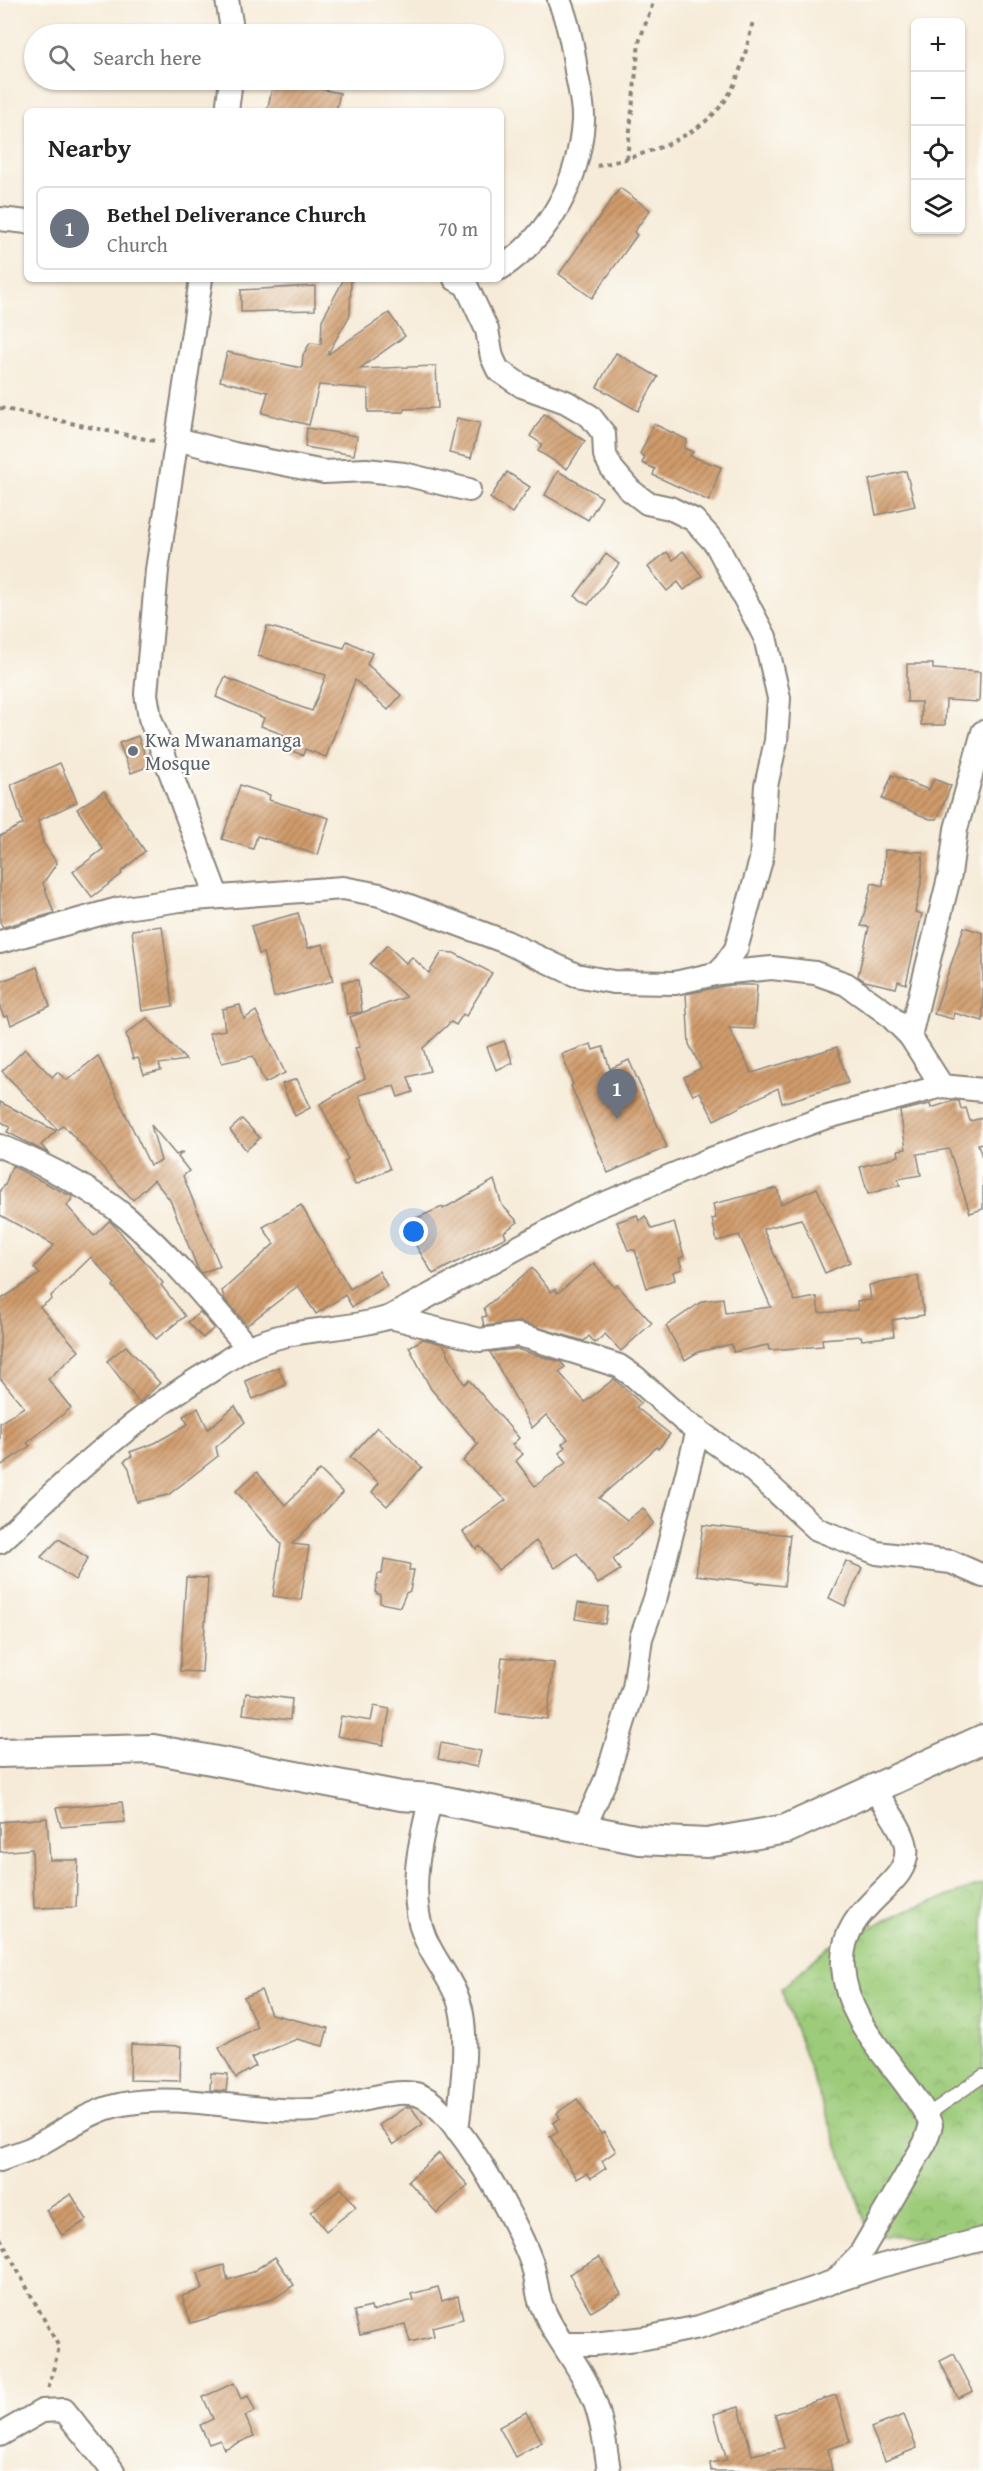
<!DOCTYPE html>
<html lang="en">
<head>
<meta charset="utf-8">
<style>
	body { margin:0; font-family:"Gentium Book Plus",serif; background:#f6f6f6; color:#222 }
	.controls { position:absolute; right:18px; top:18px; display:grid; overflow:hidden; border-radius:9px; box-shadow:0 2px 4px #0004 }
	.controls button { width:54px; height:54px; display:grid; place-items:center; padding:0; border:0; border-bottom:2px solid #e0e0e0; background:#fff; color:#222; font:30px sans-serif }
	.you { position:absolute; left:414px; top:1232px; width:21px; height:21px; margin:-15px; border:4px solid #fff; border-radius:50%; background:#1a73e8; box-shadow:0 0 0 9px #1a73e833 }
	.badge { display:grid; place-items:center; width:39px; height:39px; border-radius:50%; background:#2563eb; color:#fff; font-size:20px; font-weight:700 }
	.pin { position:absolute; translate:-50% -50px; filter:drop-shadow(0 2px 3px #0008) }
	.pin::after { content:''; position:absolute; top:32px; width:21px; height:18px; background:inherit; clip-path:polygon(0 0,100% 0,50% 100%) }
	.list { margin:0; padding:0; list-style:none }
	h2 { display:flex; justify-content:space-between; align-items:center; height:78px; margin:0; padding:0 24px; font-size:26px }
	h2 small { font-size:20px; font-weight:400; color:#767676 }
	.list li { display:grid; grid-template-columns:39px 1fr auto; gap:18px; align-items:center; box-sizing:border-box; height:84px; margin:0 12px 12px; padding:0 12px; border:2px solid #e0e0e0; border-radius:9px }
	.list b { display:block; font-size:22px; white-space:nowrap }
	.list p { margin:0; font-size:20px; white-space:nowrap; color:#767676 }
	.list em { font-size:20px; font-style:normal; color:#767676 }
	.icon { flex:none; width:33px; height:33px; fill:none; stroke:currentColor; stroke-width:2; stroke-linecap:round; stroke-linejoin:round }
	.map { position:relative; flex:none; width:983px; height:2471px; overflow:hidden }
	.search { position:absolute; background:#fff; box-shadow:0 2px 4px #0004; left:24px; top:24px; width:480px; height:66px; display:flex; align-items:center; gap:15px; box-sizing:border-box; padding:0 21px; border-radius:33px; color:#767676; font-size:22px }
	.panel { position:absolute; background:#fff; box-shadow:0 2px 4px #0004; left:24px; top:108px; width:480px; height:174px; border-radius:9px }
	.map>svg:first-child { display:block }
	.park { fill:url(#park-crowns); stroke:#5c744a; stroke-width:1.5 }
	.building { fill:url(#building-hatch) }
	.lines { fill:none; stroke-linecap:round; stroke-linejoin:round }
	.service-casing { stroke:#89847a; stroke-width:15 }
	.minor-casing { stroke:#89847a; stroke-width:26 }
	.tertiary-casing { stroke:#89847a; stroke-width:32 }
	.path { stroke:#89847a; stroke-width:4; stroke-dasharray:4.5 4.5; stroke-linecap:butt }
	.service { stroke:#fff; stroke-width:12 }
	.minor { stroke:#fff; stroke-width:22 }
	.tertiary { stroke:#fff; stroke-width:28 }
	.worship-dot { fill:#6b7280; stroke:#fdfcf7; stroke-width:2 }
	.labels { text-anchor:middle; stroke-width:4.5; stroke-linejoin:round; paint-order:stroke }
	.worship-label { font-size:20px; fill:#5b616d; stroke:#fdfcf7; text-anchor:start }
</style>
</head>
<body>
<div class="map">
<svg width="983" height="2471" viewBox="0 0 983 2471">
	<defs>
		<pattern id="park-crowns" width="20" height="18" patternUnits="userSpaceOnUse" patternTransform="scale(1.5)"><rect width="20" height="18" fill="#9ccb79"/><path d="M2 6a3 3 0 1 1 6 0M12 15a3 3 0 1 1 6 0" fill="none" stroke="#86ae68"/></pattern>
		<pattern id="building-hatch" width="6" height="6" patternUnits="userSpaceOnUse" patternTransform="scale(1.5)"><rect width="6" height="6" fill="#d09b6c"/><path d="M-1 1l2-2M0 6l6-6M5 7l2-2" fill="none" stroke="#a87e58"/></pattern>
	</defs>
	<rect width="100%" height="100%" fill="#fdfcf7"/>
	<filter id="ink" filterUnits="userSpaceOnUse"><feTurbulence type="fractalNoise" baseFrequency=".0167" numOctaves="2"/><feDisplacementMap in="SourceGraphic" scale="12" xChannelSelector="R" yChannelSelector="G"/><feConvolveMatrix kernelMatrix="1 2 1 2 8 2 1 2 1" color-interpolation-filters="sRGB"/></filter>
	<filter id="wash" filterUnits="userSpaceOnUse"><feTurbulence type="fractalNoise" baseFrequency=".008" numOctaves="4" result="noise"/><feDisplacementMap in="SourceGraphic" scale="24" xChannelSelector="R" yChannelSelector="G"/><feGaussianBlur stdDeviation="1.35" result="paint"/><feColorMatrix in="noise" values="0 0 0 0 0 0 0 0 0 0 0 0 0 0 0 0 0 1.4 0 .05"/><feComposite in="paint" operator="in"/></filter>
	<g filter="url(#wash)">
		<rect width="100%" height="100%" fill="#f6ebd8"/>
		<!-- park -->
		<polygon class="park" points="983,1884 983,2231 945,2240 870,2235 781,1989 828,1947 906,1911"/>
		<g id="blocks">
			<!-- building -->
			<g class="building">
				<polygon points="274,80 340,93 336,111 267,111"/>
				<polygon points="620,188 650,210 634,232 637,235 592,298 559,274"/>
				<polygon points="344,279 351,279 350,315 327,355 389,313 405,336 359,369 436,366 438,408 404,409 404,412 368,412 368,389 319,385 309,425 262,413 268,392 220,381 227,352 302,368 303,355 310,343 321,344 322,320"/>
				<polygon points="315,286 315,310 241,312 241,290"/>
				<polygon points="616,353 658,377 638,411 597,387"/>
				<polygon points="544,414 585,441 567,469 538,451 542,444 530,436"/>
				<polygon points="457,418 480,423 471,458 449,453"/>
				<polygon points="654,424 687,440 684,448 693,452 690,456 721,467 709,501 653,475 655,469 642,463 645,457 640,454"/>
				<polygon points="307,428 357,436 354,455 305,447"/>
				<polygon points="558,471 602,497 588,520 545,495"/>
				<polygon points="906,471 915,506 876,515 869,480"/>
				<polygon points="507,472 530,487 512,513 490,498"/>
				<polygon points="683,551 702,576 684,590 678,582 667,591 648,567 667,552 673,560"/>
				<polygon points="606,554 619,564 588,605 575,596"/>
				<polygon points="267,626 344,648 347,641 372,653 367,664 401,695 388,710 355,680 326,757 305,749 303,755 280,747 284,735 261,726 264,718 216,697 225,677 272,697 312,711 326,675 258,656"/>
				<polygon points="907,664 933,664 933,669 980,672 979,702 946,700 945,725 921,725 921,702 907,702"/>
				<polygon points="138,736 149,766 131,773 119,743"/>
				<polygon points="60,763 77,802 38,821 43,843 57,863 43,883 54,913 3,927 0,923 0,836 23,824 11,785"/>
				<polygon points="892,775 929,790 934,779 951,786 937,819 930,819 882,799"/>
				<polygon points="240,785 270,795 269,800 329,818 318,855 257,836 253,849 222,839"/>
				<polygon points="104,791 145,851 121,872 122,874 92,897 73,872 103,849 77,809"/>
				<polygon points="885,850 923,852 921,884 915,912 922,914 906,984 898,981 896,988 865,981 858,976 869,927 861,926 872,883 883,886"/>
				<polygon points="298,913 308,948 323,944 333,981 274,997 263,953 259,954 251,926"/>
				<polygon points="162,926 173,1006 142,1011 132,930"/>
				<polygon points="964,927 983,933 983,1021 954,1013 953,1019 934,1014"/>
				<polygon points="387,945 406,963 412,957 429,973 442,952 454,953 492,973 466,1016 463,1014 456,1025 451,1022 423,1048 430,1071 408,1077 413,1092 398,1097 394,1086 359,1095 390,1169 355,1185 345,1161 348,1159 320,1104 365,1078 355,1048 360,1047 350,1017 406,997 370,964"/>
				<polygon points="37,967 50,1006 11,1025 8,1016 4,1017 0,1008 0,982"/>
				<polygon points="358,980 362,1012 347,1014 342,982"/>
				<polygon points="730,985 757,985 754,1029 729,1028 752,1073 837,1047 848,1083 782,1103 778,1088 714,1120 700,1092 693,1095 684,1077 701,1068 689,1044 686,994"/>
				<polygon points="240,1005 244,1019 256,1011 285,1073 265,1083 253,1056 222,1063 209,1033 225,1030 222,1009"/>
				<polygon points="147,1018 186,1060 159,1064 161,1070 144,1074 138,1058 133,1059 126,1034"/>
				<polygon points="504,1041 513,1063 496,1070 487,1047"/>
				<polygon points="591,1044 593,1050 603,1047 610,1069 629,1060 667,1147 608,1173 571,1086 573,1085 562,1054"/>
				<polygon points="25,1049 52,1077 57,1072 67,1080 98,1056 150,1165 161,1161 151,1125 176,1155 183,1152 178,1157 189,1171 183,1176 220,1266 201,1273 198,1269 170,1200 154,1180 133,1200 63,1125 58,1130 2,1071"/>
				<polygon points="297,1079 310,1108 295,1116 282,1084"/>
				<polygon points="953,1101 959,1101 961,1109 966,1108 970,1121 983,1118 983,1143 978,1144 983,1160 983,1209 970,1213 949,1149 917,1154 921,1175 898,1179 900,1185 868,1194 860,1167 899,1156 898,1150 906,1149 900,1111 930,1104 931,1108"/>
				<polygon points="0,1102 56,1131 41,1145 49,1154 7,1132 10,1127 0,1121"/>
				<polygon points="242,1119 260,1138 246,1150 230,1130"/>
				<polygon points="12,1166 73,1197 67,1206 94,1236 109,1221 114,1225 163,1283 161,1285 185,1316 156,1339 113,1286 115,1284 91,1257 51,1296 52,1299 40,1307 79,1351 48,1379 71,1408 27,1443 30,1446 0,1466 0,1423 24,1407 0,1378 0,1300 40,1274 34,1268 54,1245 0,1215 0,1190 5,1185"/>
				<polygon points="494,1180 502,1205 518,1222 504,1232 506,1237 433,1274 403,1224 442,1207 443,1209"/>
				<polygon points="777,1188 781,1204 817,1188 850,1262 825,1273 801,1219 763,1229 795,1301 817,1297 819,1313 858,1310 857,1301 871,1300 869,1285 918,1276 924,1315 892,1320 894,1336 862,1340 861,1336 822,1339 823,1346 769,1350 768,1345 733,1352 732,1344 698,1352 685,1360 666,1326 703,1301 723,1298 725,1313 771,1307 739,1235 717,1241 712,1219 716,1218 713,1204"/>
				<polygon points="301,1205 350,1289 379,1271 387,1286 352,1307 345,1295 316,1314 298,1286 247,1325 225,1300 222,1291 274,1244 263,1227"/>
				<polygon points="637,1215 639,1221 645,1216 652,1229 674,1222 684,1256 679,1258 682,1269 673,1272 675,1280 647,1288 635,1250 628,1250 617,1222"/>
				<polygon points="594,1263 614,1287 617,1285 652,1323 621,1351 605,1334 595,1343 589,1336 584,1341 520,1322 484,1326 482,1317 487,1316 484,1308 532,1268 551,1292 555,1289 558,1293"/>
				<polygon points="200,1312 214,1328 203,1338 188,1322"/>
				<polygon points="423,1339 443,1344 464,1384 469,1380 519,1438 512,1445 523,1454 516,1461 535,1486 567,1462 559,1453 565,1447 562,1444 568,1439 546,1415 532,1428 490,1352 516,1349 561,1362 565,1367 559,1372 585,1402 614,1379 641,1403 636,1407 670,1434 658,1449 657,1447 599,1498 627,1520 643,1508 654,1523 613,1559 620,1570 598,1584 577,1553 555,1568 536,1541 498,1570 480,1546 476,1549 463,1532 506,1500 463,1461 478,1444 431,1389 409,1347"/>
				<polygon points="126,1346 160,1383 139,1403 107,1361"/>
				<polygon points="278,1367 286,1385 253,1399 245,1381"/>
				<polygon points="235,1406 245,1422 216,1447 218,1456 168,1495 137,1502 129,1468 124,1461 132,1456 130,1452 155,1443 188,1424 183,1416 198,1408 208,1429"/>
				<polygon points="377,1427 422,1467 387,1506 372,1492 379,1483 350,1457"/>
				<polygon points="320,1470 343,1493 292,1544 309,1546 301,1600 273,1596 281,1544 236,1491 257,1472 285,1505"/>
				<polygon points="703,1525 790,1535 784,1586 696,1575"/>
				<polygon points="59,1539 88,1558 75,1580 41,1557"/>
				<polygon points="384,1559 410,1564 409,1570 414,1570 410,1591 406,1593 400,1607 380,1603 380,1595 375,1592 378,1574 382,1574"/>
				<polygon points="846,1561 862,1568 845,1606 829,1598"/>
				<polygon points="186,1577 208,1578 202,1672 180,1671"/>
				<polygon points="578,1603 608,1607 605,1624 575,1619"/>
				<polygon points="502,1657 554,1663 547,1719 496,1713"/>
				<polygon points="246,1693 292,1699 290,1720 243,1714"/>
				<polygon points="374,1706 390,1709 383,1745 337,1736 341,1716 371,1721"/>
				<polygon points="441,1743 481,1751 477,1767 438,1759"/>
				<polygon points="122,1802 125,1822 61,1827 56,1808"/>
				<polygon points="47,1818 50,1860 78,1860 76,1907 34,1908 32,1849 0,1852 0,1822"/>
				<polygon points="261,1990 271,2014 328,2028 323,2046 297,2039 251,2058 256,2066 236,2078 219,2048 257,2027 244,1997"/>
				<polygon points="131,2044 181,2046 180,2081 130,2080"/>
				<polygon points="211,2073 228,2074 226,2091 210,2090"/>
				<polygon points="577,2099 601,2134 604,2132 616,2151 602,2161 606,2168 591,2178 587,2173 577,2179 550,2136 558,2131 553,2123 560,2118 557,2113"/>
				<polygon points="406,2107 411,2107 423,2124 393,2145 379,2125"/>
				<polygon points="439,2153 468,2185 437,2213 408,2181"/>
				<polygon points="341,2188 356,2207 326,2231 311,2212"/>
				<polygon points="71,2194 87,2220 62,2235 46,2210"/>
				<polygon points="275,2257 294,2285 273,2299 191,2323 182,2296 203,2289 198,2273 224,2265 228,2280 252,2272"/>
				<polygon points="600,2257 621,2294 591,2312 569,2274"/>
				<polygon points="438,2287 442,2301 458,2296 463,2319 432,2327 434,2336 410,2342 405,2324 360,2335 354,2311 371,2307 372,2311 413,2300 411,2294"/>
				<polygon points="954,2354 973,2391 958,2398 940,2361"/>
				<polygon points="234,2383 241,2399 248,2396 255,2411 245,2416 254,2436 224,2449 220,2440 209,2444 200,2425 213,2419 203,2397"/>
				<polygon points="836,2395 850,2442 828,2449 832,2471 711,2471 710,2463 727,2460 714,2414 739,2407 752,2455 784,2448 775,2414"/>
				<polygon points="526,2412 542,2442 515,2457 499,2427"/>
				<polygon points="904,2415 917,2448 885,2461 871,2428"/>
			</g>
		</g>
	</g>
	<g filter="url(#ink)">
		<use href="#blocks" fill-opacity="0" stroke="#89847a" stroke-width="1.5"/>
		<g class="lines">
			<defs>
				<polyline id="service" points="927,2115 983,2076"/>
				<g id="minor">
					<polyline points="227,0 233,34"/>
					<polyline points="227,111 231,80"/>
					<polyline points="0,219 27,222"/>
					<path d="M501 268C551 234 579 181 583 121 584 105 579 87 576 71 573 46 569 24 559 0"/>
					<polyline points="201,279 157,570 146,694 150,718 217,896"/>
					<polyline points="455,279 466,285 487,330 492,357 498,370 522,386 566,402 590,416 604,434 605,455 612,469 630,490 647,503 670,508 694,520 716,544 765,637 779,698 776,741 766,786 761,860 736,949 719,973"/>
					<polyline points="177,439 234,454 324,472 366,470 404,474 469,490"/>
					<polyline points="0,942 118,909 180,900 343,888 380,895 506,942 576,975 613,982 675,983 719,973 772,968 815,973 846,984 888,1014 910,1036 942,1086"/>
					<polyline points="910,1036 950,874 956,829 983,732"/>
					<path d="M0 1146C41 1163 93 1189 127 1218 172 1256 210 1303 248 1348"/>
					<polyline points="390,1317 480,1340 517,1335 530,1338 619,1366 635,1377 683,1420 749,1467 817,1529 877,1553 951,1562 983,1576"/>
					<path d="M0 1542C67 1480 131 1419 209 1372 222 1364 235 1354 248 1348 293 1326 344 1332 390 1317L580 1214 711 1159 824 1118 942 1086 983 1090"/>
					<path d="M431 1798C420 1840 407 1896 425 1938 434 1960 452 1980 459 2002 470 2034 461 2097 457 2130"/>
					<polyline points="583,1830 606,1779 634,1688 641,1638 656,1596 698,1430"/>
					<path d="M0 2160C10 2156 20 2153 30 2149 60 2134 89 2110 123 2104 185 2092 250 2114 313 2110 343 2108 394 2086 419 2095 457 2108 517 2223 531 2261 536 2274 536 2288 540 2301 550 2330 573 2356 587 2384 601 2410 605 2442 609 2471"/>
					<path d="M835 2281 859 2256 925 2143 931 2125C926 2111 916 2099 907 2086 880 2049 846 2015 843 1967 839 1902 912 1889 906 1847 903 1828 885 1807 875 1790"/>
					<polyline points="564,2344 594,2344 645,2338 699,2327 880,2266 983,2239"/>
					<polyline points="0,2435 42,2411 64,2410 113,2471"/>
				</g>
				<polyline id="tertiary" points="0,1753 153,1749 401,1796 431,1798 640,1840 707,1843 786,1829 983,1739"/>
			</defs>
			<!-- service casing -->
			<use href="#service" class="service-casing"/>
			<!-- minor casing -->
			<use href="#minor" class="minor-casing"/>
			<!-- tertiary casing -->
			<use href="#tertiary" class="tertiary-casing"/>
			<!-- path -->
			<g class="path">
				<polyline points="627,159 639,42 654,0"/>
				<path d="M597 166C645 155 709 137 733 87 743 66 748 43 753 21"/>
				<polyline points="0,408 155,441"/>
				<polyline points="0,2238 59,2347 48,2390"/>
			</g>
			<!-- service -->
			<use href="#service" class="service"/>
			<!-- minor -->
			<use href="#minor" class="minor"/>
			<!-- tertiary -->
			<use href="#tertiary" class="tertiary"/>
		</g>
	</g>
	<!-- markers -->
	<circle class="worship-dot" cx="133" cy="751" r="6"/>
	<g class="labels">
		<!-- worship labels -->
		<g class="worship-label">
			<text x="145" y="747">Kwa Mwanamanga<tspan x="145" dy="23">Mosque</tspan></text>
		</g>
	</g>
</svg>
<div class="controls">
<button>+</button>
<button>−</button>
<button><svg class="icon" aria-label="locate" viewBox="0 0 24 24"><circle cx="12" cy="12" r="6"/><path d="M12 2v4M12 18v4M2 12h4M18 12h4"/></svg></button>
<button><svg class="icon" aria-label="layers" viewBox="0 0 24 24"><path d="M12 4l9 5-9 5-9-5zM3 14l9 5 9-5"/></svg></button>
</div>
<div class="you"></div>
<div class="pin badge" style="left:617px;top:1119px;background:#6b7280">1</div>
<div class="search"><svg class="icon" aria-label="search" viewBox="0 0 24 24"><circle cx="10" cy="10" r="6"/><path d="M15 15l6 6"/></svg>Search here</div>
<section class="panel">
<h2>Nearby<small></small></h2>
<ul class="list">
<li><span class="badge" style="background:#6b7280">1</span><div><b>Bethel Deliverance Church</b><p>Church</p></div><em>70 m</em></li>
</ul>
</section>
</div>
</body>
</html>
